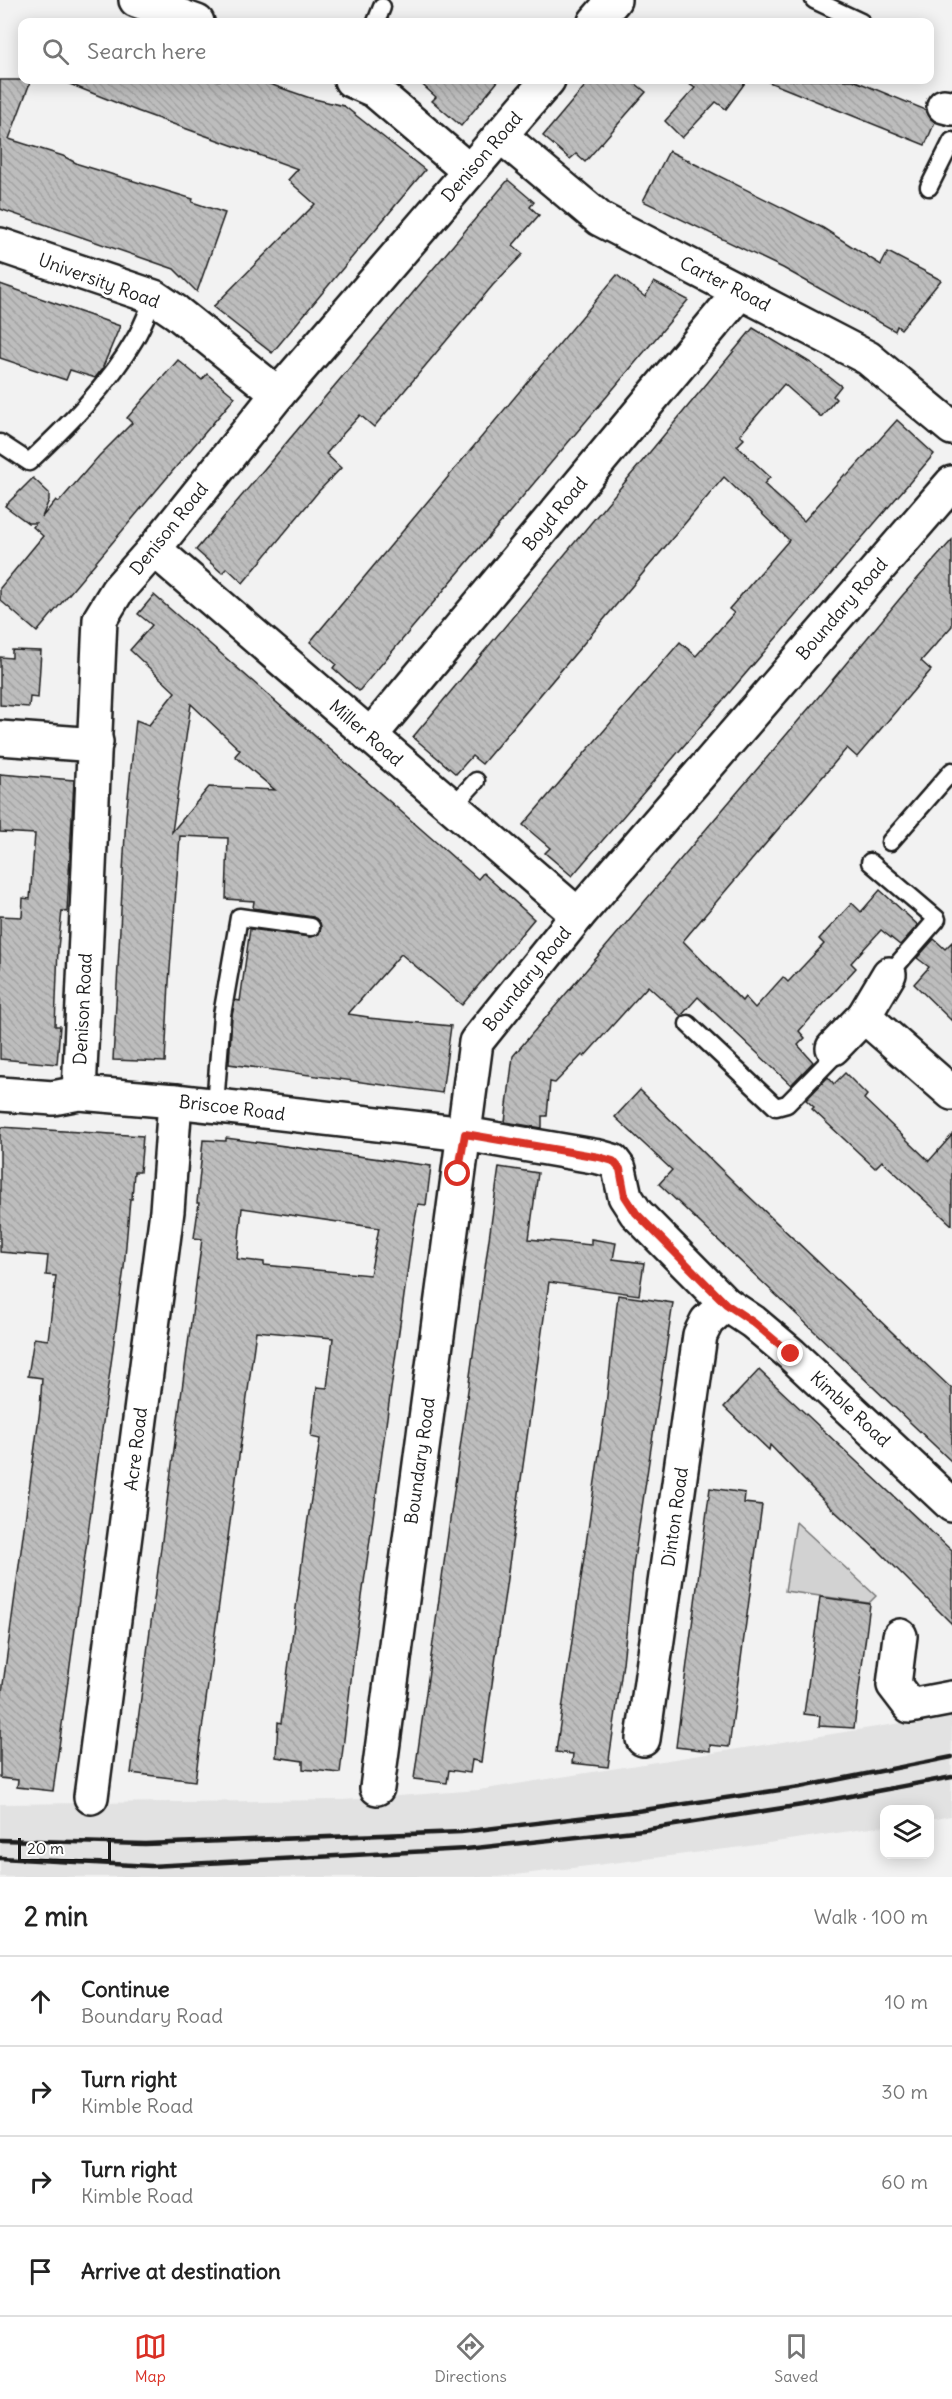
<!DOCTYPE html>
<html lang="en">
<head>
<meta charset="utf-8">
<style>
	body { margin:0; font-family:Delius,sans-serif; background:#f6f6f6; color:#222 }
	.controls { position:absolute; right:18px; bottom:18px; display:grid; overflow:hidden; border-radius:12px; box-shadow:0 3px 15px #0003 }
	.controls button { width:54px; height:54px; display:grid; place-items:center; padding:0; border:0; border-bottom:2px solid #e0e0e0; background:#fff; color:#222; font:30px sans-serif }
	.scale { position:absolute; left:18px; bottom:15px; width:93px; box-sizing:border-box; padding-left:6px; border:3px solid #1c1c1c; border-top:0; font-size:16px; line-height:21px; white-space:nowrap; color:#1c1c1c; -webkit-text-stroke:4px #fff; paint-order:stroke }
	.stop { position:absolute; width:18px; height:18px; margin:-14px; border:4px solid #d93025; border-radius:50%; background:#fff }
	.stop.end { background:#d93025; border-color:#fff; box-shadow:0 2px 6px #0008 }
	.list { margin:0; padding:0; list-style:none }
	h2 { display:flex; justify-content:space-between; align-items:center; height:78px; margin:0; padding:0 24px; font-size:26px }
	h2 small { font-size:20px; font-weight:400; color:#767676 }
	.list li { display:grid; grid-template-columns:39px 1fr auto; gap:18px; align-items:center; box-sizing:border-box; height:90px; padding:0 24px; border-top:2px solid #e0e0e0 }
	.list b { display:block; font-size:22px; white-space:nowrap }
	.list p { margin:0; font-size:20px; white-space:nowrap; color:#767676 }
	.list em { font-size:20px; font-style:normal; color:#767676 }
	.icon { flex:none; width:33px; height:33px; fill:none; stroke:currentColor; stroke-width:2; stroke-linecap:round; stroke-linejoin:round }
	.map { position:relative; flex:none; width:952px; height:1877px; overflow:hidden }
	.search { position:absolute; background:#fff; box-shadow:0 3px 15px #0003; left:18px; right:18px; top:18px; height:66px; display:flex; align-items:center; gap:15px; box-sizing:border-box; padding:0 21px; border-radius:12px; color:#767676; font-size:22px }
	.sheet { height:438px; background:#fff }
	nav { display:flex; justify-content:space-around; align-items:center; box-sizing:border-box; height:84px; border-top:2px solid #e0e0e0; background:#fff; font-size:16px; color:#767676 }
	nav a { display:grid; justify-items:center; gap:3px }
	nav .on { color:#d93025 }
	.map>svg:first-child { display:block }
	.built { fill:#e2e2e2 }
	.grass { fill:#d2d2d2; stroke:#777; stroke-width:1.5 }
	.building { fill:url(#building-back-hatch); stroke:#1c1c1c; stroke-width:1.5; fill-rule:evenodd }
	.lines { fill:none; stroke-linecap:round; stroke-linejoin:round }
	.service-casing { stroke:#1c1c1c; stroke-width:21 }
	.minor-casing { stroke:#1c1c1c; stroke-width:38 }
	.service { stroke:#fff; stroke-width:16 }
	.minor { stroke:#fff; stroke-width:33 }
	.rail { stroke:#1c1c1c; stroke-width:4.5 }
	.route { stroke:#d93025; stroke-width:8 }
	.labels { text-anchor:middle; stroke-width:6; stroke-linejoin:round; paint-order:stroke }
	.street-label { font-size:18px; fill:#1c1c1c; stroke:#fff }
</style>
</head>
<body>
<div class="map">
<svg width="952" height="1877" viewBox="0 0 952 1877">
	<defs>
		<pattern id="building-back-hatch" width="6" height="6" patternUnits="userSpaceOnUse" patternTransform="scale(1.5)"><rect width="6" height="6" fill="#bdbdbd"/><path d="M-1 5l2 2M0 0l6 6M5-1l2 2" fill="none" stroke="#a2a2a2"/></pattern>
	</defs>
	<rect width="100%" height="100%" fill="#f2f2f2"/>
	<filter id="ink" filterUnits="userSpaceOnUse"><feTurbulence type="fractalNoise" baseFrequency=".0167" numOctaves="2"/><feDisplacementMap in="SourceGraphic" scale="12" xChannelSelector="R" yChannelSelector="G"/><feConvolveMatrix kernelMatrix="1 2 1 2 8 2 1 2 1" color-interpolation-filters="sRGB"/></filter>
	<g filter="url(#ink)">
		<!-- built -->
		<polygon class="built" points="952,1715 951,1816 930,1820 930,1810 884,1810 884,1826 742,1847 498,1877 0,1877 0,1804 343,1800 479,1790"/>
		<!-- grass -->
		<polygon class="grass" points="796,1522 876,1596 869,1603 785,1591"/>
		<!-- building -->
		<g class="building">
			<polygon points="0,80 31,80 9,139 63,156 78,164 193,199 192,202 225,213 197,292 174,269 0,209"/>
			<polygon points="62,80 258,80 310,98 344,106 425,170 272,353 213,307 315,204 288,180 298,169 137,111 62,81"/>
			<polygon points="417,80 499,80 461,126 432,101 436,97"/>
			<polygon points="590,80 631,80 646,92 585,162 576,154 570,159 543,136"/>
			<polygon points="683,80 747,80 726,109 716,102 682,138 665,121 695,88"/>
			<polygon points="764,80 853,80 926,110 931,119 935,122 925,145"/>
			<polygon points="669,151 823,228 881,265 888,252 941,280 901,329 897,326 895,331 783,268 643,201"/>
			<polygon points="508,180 534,202 530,207 539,215 513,245 523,254 493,285 374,427 360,415 342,435 326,454 341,468 318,492 243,583 227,568 222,573 196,550"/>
			<polygon points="617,275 645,297 654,282 688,300 359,691 333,668 336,664 310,642"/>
			<polygon points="0,284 120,326 102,369 95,378 70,370 66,380 0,358"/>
			<polygon points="753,328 811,363 841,386 833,396 836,399 821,417 784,384 740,435 744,439 737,446 770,477 764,484 804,521 845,474 847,476 897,420 934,454 572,876 545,853 550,848 523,825 680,642 696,656 734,613 729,609 789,540 724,477 482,764 472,756 456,774 413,737"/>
			<polygon points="178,360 202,380 207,374 235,397 37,632 0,600 0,588 43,536 33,527 36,523 28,523 5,506 33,478 49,493 49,500 42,517 56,500 59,502 99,456 132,423 127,418"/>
			<polygon points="952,540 952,626 921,661 931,670 857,757 847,748 683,941 742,1001 745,997 755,1008 783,977 788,982 824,944 819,939 852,903 861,912 880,890 918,925 900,945 881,930 851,963 856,968 799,1031 805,1038 798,1045 813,1062 791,1085 698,997 681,1016 648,986 584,1057 582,1055 555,1083 550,1082 547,1116 542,1116 542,1128 505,1122 513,1056 810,707 902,596"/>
			<path d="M154 595 478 879 483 873 534 919 462 1005 401 954 348 1014 368 1017V1018L451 1026 442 1093 229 1064 232 1016 235 1000 240 1001 250 929 310 937 319 934 321 928 320 923 313 917 253 908 254 901 226 899 228 838 180 836 169 982 165 1062 113 1060 126 816 136 720 149 725 175 692 130 650 152 625 138 614ZM191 704 240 750 235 756 275 790 209 787 172 832Z"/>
			<polygon points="12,650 41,651 38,698 30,697 29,707 0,705 0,657 12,658"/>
			<polygon points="0,774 74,780 67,912 62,911 58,948 55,1026 60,1026 57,1064 0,1059 0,916 22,917 23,898 30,899 35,834 0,832"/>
			<polygon points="934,939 945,949 952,942 952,1021 914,984 929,967 917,958"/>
			<polygon points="845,1073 867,1095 864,1099 929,1161 952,1135 952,1225 882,1161 875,1168 812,1109 814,1107 806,1100 828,1077 834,1084"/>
			<polygon points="640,1090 738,1186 952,1389 952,1462 659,1184 672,1170 615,1117"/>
			<polygon points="0,1127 143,1136 140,1172 134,1172 132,1199 130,1199 124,1268 53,1791 17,1787 18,1780 0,1778 0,1707 40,1409 42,1378 28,1376 34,1338 48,1340 56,1276 46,1275 48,1256 0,1252"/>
			<path d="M226 1138 431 1166 426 1205 418 1204 413 1231 355 1647 340 1773 303 1769V1761L276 1757 278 1722 281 1723 305 1539 320 1439 311 1437 317 1387 327 1388 333 1338 256 1331 195 1781 131 1773 202 1239 194 1238 199 1203H197L203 1140 226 1141ZM242 1208 379 1228 370 1275 264 1265V1262L237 1259Z"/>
			<polygon points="499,1167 538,1173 529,1239 591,1245 591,1239 616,1243 613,1259 644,1263 639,1295 549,1282 481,1762 472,1760 470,1773 449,1770 447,1783 414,1779"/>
			<polygon points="618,1295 673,1303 634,1560 623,1663 608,1767 572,1763 573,1754 556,1752 606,1405"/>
			<polygon points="759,1370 952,1551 952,1624 877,1549 877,1550 829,1506 770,1445 769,1450 724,1407"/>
			<polygon points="710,1488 745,1493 744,1503 762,1505 729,1747 710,1745 710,1751 676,1747"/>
			<polygon points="820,1597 870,1604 854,1728 819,1726 820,1716 804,1714"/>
		</g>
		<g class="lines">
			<defs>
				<g id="service">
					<polyline points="814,0 861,22"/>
					<polyline points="376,22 382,7"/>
					<polyline points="929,187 952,141"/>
					<path d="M0 443 29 462C68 425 108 386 135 339 143 326 148 311 154 297"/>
					<polyline points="452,807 476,781"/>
					<polyline points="890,842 952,771"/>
					<polyline points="870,862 937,919 889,974"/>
					<polyline points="688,1024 776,1107 787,1104 831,1059 833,1048"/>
					<polyline points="215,1105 222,1015 239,917 311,927"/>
				</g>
				<g id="minor">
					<polyline points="136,0 197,22"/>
					<polyline points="595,22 614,0"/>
					<polyline points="351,80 374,90 469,171"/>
					<polyline points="944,106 952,108"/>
					<polyline points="501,136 600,219 868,358 952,428"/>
					<polyline points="0,245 154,297 176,312 278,394"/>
					<polyline points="154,549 578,915"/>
					<polyline points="370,736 730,304 739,291"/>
					<polyline points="0,738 83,744 96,742"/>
					<polyline points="864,1016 889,974"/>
					<polyline points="833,1048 864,1016 952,1093"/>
					<polyline points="79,1093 100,619 117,591 154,549 278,394 548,80"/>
					<polyline points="0,1094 53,1098 79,1093 175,1101 465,1134 599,1157 613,1161 619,1169 625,1196 636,1213 726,1304 753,1322 791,1354 952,1505"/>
					<polyline points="900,1636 894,1685 910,1706 952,1698"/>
					<polyline points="643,1739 700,1335 707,1321 726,1304"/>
					<polyline points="377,1788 476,1042 578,915 952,483"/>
					<polyline points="91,1797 167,1211 175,1101"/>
				</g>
			</defs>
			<!-- service casing -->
			<use href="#service" class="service-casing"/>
			<!-- minor casing -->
			<use href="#minor" class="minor-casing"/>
			<!-- service -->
			<use href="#service" class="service"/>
			<!-- minor -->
			<use href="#minor" class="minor"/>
			<!-- rail -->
			<g class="rail">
				<polyline points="0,1840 145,1844 461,1832 637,1811 800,1787 952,1757"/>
				<polyline points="0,1858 151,1866 466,1849 643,1830 802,1805 952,1777"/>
			</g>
		</g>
	</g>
	<g class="lines" filter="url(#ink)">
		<!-- route -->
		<polyline class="route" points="458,1174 465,1134 599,1157 613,1161 620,1169 625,1196 636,1213 726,1304 753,1322 791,1354"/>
	</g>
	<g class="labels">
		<!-- street labels -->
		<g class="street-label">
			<text transform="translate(482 157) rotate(-49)" y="6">Denison Road</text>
			<text transform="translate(99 281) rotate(20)" y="6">University Road</text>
			<text transform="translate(725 284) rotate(27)" y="6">Carter Road</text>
			<text transform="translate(555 514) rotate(-50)" y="6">Boyd Road</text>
			<text transform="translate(169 529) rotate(-51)" y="6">Denison Road</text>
			<text transform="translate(842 609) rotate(-49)" y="6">Boundary Road</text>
			<text transform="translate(366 733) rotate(41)" y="6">Miller Road</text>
			<text transform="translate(527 979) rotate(-51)" y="6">Boundary Road</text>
			<text transform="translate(83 1009) rotate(-87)" y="6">Denison Road</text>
			<text transform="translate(232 1108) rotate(7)" y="6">Briscoe Road</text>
			<text transform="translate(850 1409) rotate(43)" y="6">Kimble Road</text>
			<text transform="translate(136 1449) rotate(-83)" y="6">Acre Road</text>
			<text transform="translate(420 1461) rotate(-82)" y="6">Boundary Road</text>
			<text transform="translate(675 1517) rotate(-82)" y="6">Dinton Road</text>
		</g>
	</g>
</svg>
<div class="controls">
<button><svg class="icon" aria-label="layers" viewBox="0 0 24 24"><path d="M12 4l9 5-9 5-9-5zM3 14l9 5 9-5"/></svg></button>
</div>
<div class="scale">20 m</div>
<div class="stop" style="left:458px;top:1174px"></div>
<div class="stop end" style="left:791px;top:1354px"></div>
<div class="search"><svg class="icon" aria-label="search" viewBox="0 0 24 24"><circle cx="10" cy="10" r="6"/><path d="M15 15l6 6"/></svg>Search here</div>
</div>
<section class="sheet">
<h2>2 min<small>Walk · 100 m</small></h2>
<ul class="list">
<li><svg class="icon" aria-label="ahead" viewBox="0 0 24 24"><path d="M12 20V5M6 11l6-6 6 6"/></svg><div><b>Continue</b><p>Boundary Road</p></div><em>10 m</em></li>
<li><svg class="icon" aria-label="right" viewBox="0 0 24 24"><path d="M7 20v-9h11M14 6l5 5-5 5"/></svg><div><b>Turn right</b><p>Kimble Road</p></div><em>30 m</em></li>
<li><svg class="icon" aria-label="right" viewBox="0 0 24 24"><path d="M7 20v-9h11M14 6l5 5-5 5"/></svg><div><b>Turn right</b><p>Kimble Road</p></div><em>60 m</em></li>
<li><svg class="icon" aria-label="arrive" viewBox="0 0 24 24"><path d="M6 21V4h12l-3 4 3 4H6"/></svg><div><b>Arrive at destination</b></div></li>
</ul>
</section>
<nav>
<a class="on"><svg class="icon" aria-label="map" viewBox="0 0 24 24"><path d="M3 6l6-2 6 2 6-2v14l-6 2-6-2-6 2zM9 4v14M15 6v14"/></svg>Map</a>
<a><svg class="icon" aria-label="directions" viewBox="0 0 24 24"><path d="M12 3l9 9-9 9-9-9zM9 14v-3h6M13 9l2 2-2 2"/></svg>Directions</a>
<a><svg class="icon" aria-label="saved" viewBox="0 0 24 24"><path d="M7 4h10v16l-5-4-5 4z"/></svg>Saved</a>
</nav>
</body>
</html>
